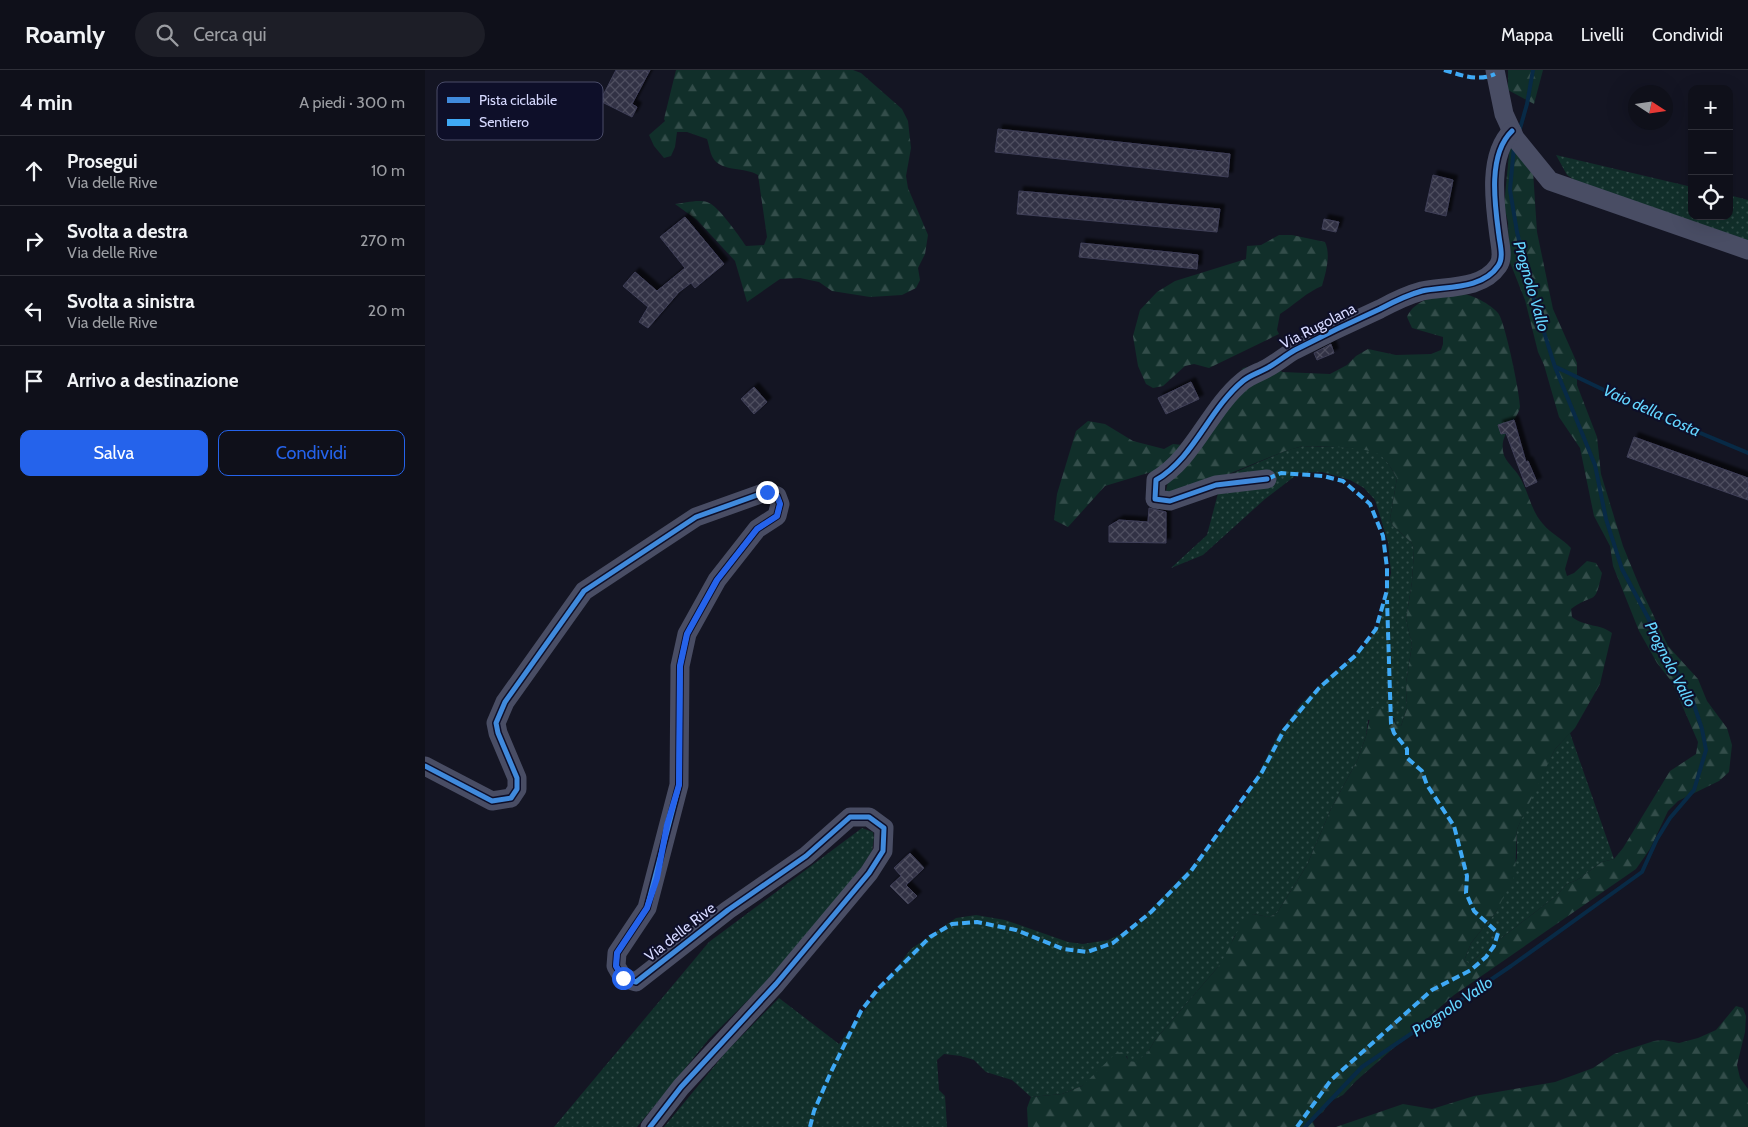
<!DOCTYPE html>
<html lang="it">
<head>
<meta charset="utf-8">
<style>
	body { margin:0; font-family:Cabin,sans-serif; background:#1d1e27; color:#f1f3f6 }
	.controls { position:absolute; right:15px; top:15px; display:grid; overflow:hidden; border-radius:10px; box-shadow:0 5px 20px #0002 }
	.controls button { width:45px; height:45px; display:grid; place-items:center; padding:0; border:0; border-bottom:1px solid #2f3039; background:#0f101a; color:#f1f3f6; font:25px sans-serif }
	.compass { position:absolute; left:1203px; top:15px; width:45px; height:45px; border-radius:50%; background:#0f101a; box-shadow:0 5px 20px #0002; rotate:102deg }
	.stop { position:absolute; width:15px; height:15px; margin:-11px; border:4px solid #2563eb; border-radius:50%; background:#fff }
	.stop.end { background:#2563eb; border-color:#fff; box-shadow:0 1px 5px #0008 }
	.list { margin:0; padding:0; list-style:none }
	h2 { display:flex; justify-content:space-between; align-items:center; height:65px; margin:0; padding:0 20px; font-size:21px }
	h2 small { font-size:16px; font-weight:400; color:#9b9da2 }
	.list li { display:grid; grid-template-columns:32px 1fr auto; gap:15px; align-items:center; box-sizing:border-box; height:70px; padding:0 20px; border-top:1px solid #2f3039 }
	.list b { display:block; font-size:19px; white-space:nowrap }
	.list p { margin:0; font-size:16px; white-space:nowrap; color:#9b9da2 }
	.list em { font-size:16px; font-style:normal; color:#9b9da2 }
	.actions { display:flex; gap:10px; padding:15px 20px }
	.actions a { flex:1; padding:11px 0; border:1px solid #2563eb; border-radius:10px; text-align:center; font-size:18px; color:#2563eb }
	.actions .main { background:#2563eb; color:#fff }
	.icon { flex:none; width:28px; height:28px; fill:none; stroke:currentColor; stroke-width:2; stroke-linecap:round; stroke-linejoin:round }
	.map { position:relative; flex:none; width:1323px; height:1057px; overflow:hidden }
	header { display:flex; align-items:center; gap:30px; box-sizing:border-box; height:70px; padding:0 25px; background:#0f101a; border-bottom:1px solid #2f3039 }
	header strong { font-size:24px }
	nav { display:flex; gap:28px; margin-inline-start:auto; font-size:18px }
	.search { width:350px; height:45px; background:#1d1e27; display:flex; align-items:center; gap:12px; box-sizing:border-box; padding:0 18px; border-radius:28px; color:#9b9da2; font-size:19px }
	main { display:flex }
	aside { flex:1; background:#0f101a }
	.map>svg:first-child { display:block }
	.grass { fill:url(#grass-dots) }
	.forest { fill:url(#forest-firs) }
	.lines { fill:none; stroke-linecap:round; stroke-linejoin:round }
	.stream { stroke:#082a46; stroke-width:4 }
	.building { fill:url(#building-cross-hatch); stroke:#3f3f57; filter:url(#shadow) }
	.minor { stroke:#494d64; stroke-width:19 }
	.quiet { stroke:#3fa9f5; stroke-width:4; stroke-dasharray:8 4; stroke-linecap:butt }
	.cycleway-casing { stroke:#0e0f29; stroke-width:8 }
	.cycleway { stroke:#408adc; stroke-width:5 }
	.route { stroke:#2563eb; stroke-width:6 }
	.labels { text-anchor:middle; stroke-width:4; stroke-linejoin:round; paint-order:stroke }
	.street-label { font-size:15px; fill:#d6d9ff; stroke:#0e0f29 }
	.water-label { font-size:16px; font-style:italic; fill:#64d6ff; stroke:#0e0f29 }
	.key { fill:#0e0f29; stroke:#4a4c69; stroke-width:1 }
	.key-label { font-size:14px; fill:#d6d9ff }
</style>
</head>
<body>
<header>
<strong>Roamly</strong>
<div class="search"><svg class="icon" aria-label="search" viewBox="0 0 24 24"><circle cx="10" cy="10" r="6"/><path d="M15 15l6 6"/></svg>Cerca qui</div>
<nav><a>Mappa</a><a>Livelli</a><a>Condividi</a></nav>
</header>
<main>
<aside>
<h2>4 min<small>A piedi · 300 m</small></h2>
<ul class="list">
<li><svg class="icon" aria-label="ahead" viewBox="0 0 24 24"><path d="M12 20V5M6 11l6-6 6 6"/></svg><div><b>Prosegui</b><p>Via delle Rive</p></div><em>10 m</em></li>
<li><svg class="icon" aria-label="right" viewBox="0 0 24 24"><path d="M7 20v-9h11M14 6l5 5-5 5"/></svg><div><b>Svolta a destra</b><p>Via delle Rive</p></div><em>270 m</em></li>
<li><svg class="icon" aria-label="left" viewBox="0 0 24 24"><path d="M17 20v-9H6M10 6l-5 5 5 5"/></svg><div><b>Svolta a sinistra</b><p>Via delle Rive</p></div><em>20 m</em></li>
<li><svg class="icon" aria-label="arrive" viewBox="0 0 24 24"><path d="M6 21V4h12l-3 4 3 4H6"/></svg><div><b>Arrivo a destinazione</b></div></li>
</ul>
<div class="actions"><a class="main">Salva</a><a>Condividi</a></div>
</aside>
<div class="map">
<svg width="1323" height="1057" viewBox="0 0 1323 1057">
	<defs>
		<pattern id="grass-dots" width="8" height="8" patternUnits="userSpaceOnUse" patternTransform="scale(1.25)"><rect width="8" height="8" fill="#112f2a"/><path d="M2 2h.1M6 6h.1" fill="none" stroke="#334d4a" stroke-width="1.8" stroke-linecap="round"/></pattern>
		<pattern id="forest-firs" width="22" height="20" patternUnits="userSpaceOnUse" patternTransform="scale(1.25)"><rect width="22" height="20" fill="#112f2a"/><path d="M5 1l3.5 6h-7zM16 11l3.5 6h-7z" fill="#334d4a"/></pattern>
		<pattern id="building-cross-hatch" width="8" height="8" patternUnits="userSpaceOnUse" patternTransform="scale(1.25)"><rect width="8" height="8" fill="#323245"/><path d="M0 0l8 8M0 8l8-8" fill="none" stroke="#4f4f61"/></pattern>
		<filter id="shadow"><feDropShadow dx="4.5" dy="-4.5" stdDeviation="1" flood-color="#0009"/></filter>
	</defs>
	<rect width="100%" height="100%" fill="#141523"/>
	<!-- grass -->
	<g class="grass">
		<polygon points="1131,85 1267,117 1267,146 1304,146 1304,125 1323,130 1323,173 1157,115 1142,105"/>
		<path d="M878 376C894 377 939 375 953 383 962 389 967 400 972 408L965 449 968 456 986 472 989 479 987 512 981 549 987 575 981 613 982 638 976 656 971 655 969 648 943 650 941 666 933 689 906 739 882 795 852 843 844 847 828 844 809 867 802 885 793 897 730 970 723 982 711 993 703 991 702 986 657 1016 637 1024 606 1027 587 1010 561 1002 549 990 536 986 519 984 512 990 514 1020 520 1026 522 1057H239L301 982 354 928 414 974 486 879 531 848 551 845 580 850 643 872 658 874 683 870 706 860 776 787 819 732 853 665 876 634 900 610 938 579 954 555 966 503 963 472 950 430 939 418 925 410 897 402 874 403 840 429 778 485 746 498 782 465 797 408 860 381Z"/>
		<polygon points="1145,663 1189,789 1177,792 1152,810 1142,814 1131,826 1044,893 1039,891 1046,873 1071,842 1092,788 1092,759 1110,719 1130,679"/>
		<polygon points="437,758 448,762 449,768 447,781 432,804 338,915 284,969 212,1057 129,1057 284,872"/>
	</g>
	<!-- forest -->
	<g class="forest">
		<path d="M251 0H428L436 3 477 39 483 51 486 78 481 106 483 118 503 165 500 184 493 198 495 210 491 218 477 225 445 227 407 221 394 212 375 208 355 209 322 232 310 191 272 150 250 134C259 133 273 129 282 132 293 135 314 166 321 176L339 175 342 167 333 105C321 97 296 102 288 88 285 83 284 75 282 69L262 62H252L250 77 246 86 239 88 229 76 224 65 240 51 239 49Z"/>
		<polygon points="1083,0 1118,0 1109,34 1083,20"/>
		<path d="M1085 73 1108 101 1112 162 1128 239 1152 293V315L1172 367 1176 404 1198 476 1214 515 1243 576 1273 609 1282 631 1302 658 1307 675 1304 702 1294 711 1253 731 1243 741 1225 779 1211 799 1029 925 931 1011 918 1025 904 1032 898 1042 887 1049 890 1057H603L602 1038 606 1027 637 1024 657 1016 691 983 698 982 704 991 711 992 723 982 730 970 793 897C806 879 810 857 828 844L844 847 852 843 882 795 906 739 933 689 941 666 947 638 953 637 966 644 971 655 976 656 982 638 981 613 987 575 981 549 987 512 989 479 986 472 968 456 965 449 972 408C967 400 962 389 953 384 943 377 892 376 879 376 872 377 866 380 860 381L755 424 741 421 746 396 680 416 643 457 629 450 632 424 651 361 663 351 680 354 708 371 739 379 748 374 758 375 818 298 850 291 857 302 905 304 922 295 931 286 943 279 971 285 1006 284 1016 280 1018 274V267L987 258 982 247C988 233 1001 230 1015 224 1033 218 1060 229 1073 243 1080 251 1095 324 1095 336 1094 349 1075 362 1078 381 1079 390 1087 396 1092 403 1103 418 1105 440 1118 454 1126 464 1137 468 1146 478L1140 499 1142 506 1149 503 1162 491 1171 493 1177 503C1169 538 1171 521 1146 539L1147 547C1160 557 1176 554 1187 563L1175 614 1150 658 1130 679 1092 759 1090 805 1071 842 1046 873 1039 891 1044 893 1131 826 1142 814 1152 810 1177 792 1189 789 1198 778 1245 701 1271 684 1273 672 1247 612 1232 593 1214 561 1188 496 1185 476 1169 446 1155 378 1134 347 1119 295 1113 282 1100 230 1084 190 1083 152 1079 136Z"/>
		<path d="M854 165H867L900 172C906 185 901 202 897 216 882 222 869 235 855 244L852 260 854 264 784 298 769 294 760 296 738 316 728 318 721 314 713 296 708 266 715 240 732 222 750 211 821 189 822 176 836 175Z"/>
		<polygon points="1311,936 1318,938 1321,946 1320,962 1312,995 1315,1008 1323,1019 1323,1057 911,1057 978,1034 1007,1039 1049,1026 1130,1012 1168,998 1189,984 1229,971 1238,970 1254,973 1273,968 1291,960"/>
	</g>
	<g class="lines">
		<!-- stream -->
		<g class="stream">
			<polyline points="1094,62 1102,34 1108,0"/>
			<polyline points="1131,297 1225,342 1323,383"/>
			<polyline points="880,1057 937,997 1086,896 1217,802 1232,769 1245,748 1269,720 1281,680 1277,659 1268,632 1197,499 1181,449 1170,395 1130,297 1111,237 1092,162 1085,120 1089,76"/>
		</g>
	</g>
	<!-- building -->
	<g class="building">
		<polygon points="191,0 225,0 207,34 212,37 207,47 175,31"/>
		<polygon points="573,59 805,84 803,107 570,82"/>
		<polygon points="1008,105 1028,110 1021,146 1000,141"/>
		<polygon points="594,121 795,139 792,162 592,144"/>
		<polygon points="260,147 299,194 270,218 266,213 254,222 223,258 214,252 223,237 198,216 210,202 232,221 260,198 235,167"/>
		<polygon points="899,149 914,152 911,162 897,159"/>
		<polygon points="656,173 773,185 772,199 654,187"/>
		<polygon points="906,274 909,283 892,290 889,283"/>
		<polygon points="766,312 774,329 741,344 733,328"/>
		<polygon points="329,317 342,332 329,344 316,329"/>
		<polygon points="1089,350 1101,392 1103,391 1112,412 1101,417 1081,363 1076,364 1073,355"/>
		<polygon points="1209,367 1323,408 1323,430 1202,387"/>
		<polygon points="724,438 741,442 741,473 684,472 684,456 694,450 723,452"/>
		<polygon points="485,783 499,798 481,815 492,826 483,834 465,816 476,806 469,798"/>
	</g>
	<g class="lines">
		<!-- minor -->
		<g class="minor">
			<polyline points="1070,0 1079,44 1090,68 1125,111 1323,180"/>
			<path d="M842 409 791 415 745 431 730 429 731 410C769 388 784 339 818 311 825 305 836 302 844 297 853 292 861 285 870 280 897 266 926 252 955 239 968 232 982 225 997 221 1020 216 1057 220 1073 196 1079 188 1075 175 1074 166 1070 136 1062 85 1087 61"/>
			<polyline points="0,696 67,731 86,728 92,719 92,708 73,663 71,653 80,632 159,521 271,447 341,422 352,426 355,434 352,446 332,459 292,510 262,564 255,596 254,715 222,838 192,883 191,896 198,908 211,912 303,840 381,786 425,747 444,747 459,758 458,781 444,803 351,914 256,1017 225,1057"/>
		</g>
		<!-- quiet -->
		<g class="quiet">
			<path d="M1019 0C1036 5 1053 12 1070 4"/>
			<polyline points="385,1057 389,1041 406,1002 436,941 453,919 505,867 527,854 552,852 591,860 638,879 662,882 688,873 726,842 766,801 837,702 859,660 894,618 931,585 951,559 962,520 962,498 958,466 945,434 918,411 898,406 856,403 842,409"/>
			<polyline points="872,1057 906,1010 1007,920 1046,900 1061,887 1069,876 1073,863 1049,841 1041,823 1042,806 1029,756 1002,715 997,701 982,688 982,679 969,663 966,654 962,530"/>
		</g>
		<defs>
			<g id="cycleway">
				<path d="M842 409 791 415 745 431 730 429 731 410C769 388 784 339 818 311 825 305 836 302 844 297 853 292 861 285 870 280 897 266 926 252 955 239 968 232 982 225 997 221 1020 216 1057 220 1073 196 1079 188 1075 175 1074 166 1070 136 1062 85 1087 61"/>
				<polyline points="0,696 67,731 86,728 92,719 92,708 73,663 71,653 80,632 159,521 271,447 341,422 352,426 355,434 352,446 332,459 292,510 262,564 255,596 254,715 222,838 192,883 191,896 198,908 211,912 303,840 381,786 425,747 444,747 459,758 458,781 444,803 351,914 256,1017 225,1057"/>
			</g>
		</defs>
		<!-- cycleway casing -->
		<use href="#cycleway" class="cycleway-casing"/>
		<!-- cycleway -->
		<use href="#cycleway" class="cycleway"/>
	</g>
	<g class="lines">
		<!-- route -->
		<polyline class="route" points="198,908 191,896 192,883 222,838 232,808 242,755 254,715 255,596 262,564 292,510 332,459 352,446 355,434 352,426 342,422"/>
	</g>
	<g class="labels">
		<!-- street labels -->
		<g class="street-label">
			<text transform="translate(893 256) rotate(-27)" y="5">Via Rugolana</text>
			<text transform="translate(255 862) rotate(-38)" y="5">Via delle Rive</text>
		</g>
		<!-- water labels -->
		<g class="water-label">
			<text transform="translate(1107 216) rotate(74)" y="6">Prognolo Vallo</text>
			<text transform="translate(1227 340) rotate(24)" y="6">Vaio della Costa</text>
			<text transform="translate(1246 594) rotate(63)" y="6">Prognolo Vallo</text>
			<text transform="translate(1027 936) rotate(-34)" y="6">Prognolo Vallo</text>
		</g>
	</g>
	<!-- legend -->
	<rect x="12" y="12" width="166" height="58" rx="8" class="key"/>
	<rect x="22" y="27" width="23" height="6" fill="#408adc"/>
	<rect x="22" y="49" width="23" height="7" fill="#3fa9f5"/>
	<g class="key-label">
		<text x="54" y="35">Pista ciclabile</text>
		<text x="54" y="57">Sentiero</text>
	</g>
</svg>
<div class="controls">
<button>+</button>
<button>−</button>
<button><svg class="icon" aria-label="locate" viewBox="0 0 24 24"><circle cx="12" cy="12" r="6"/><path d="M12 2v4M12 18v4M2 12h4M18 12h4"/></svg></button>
</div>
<svg class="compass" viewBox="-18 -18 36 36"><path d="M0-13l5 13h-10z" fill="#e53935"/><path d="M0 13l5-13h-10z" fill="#9b9da2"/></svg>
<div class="stop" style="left:198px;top:908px"></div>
<div class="stop end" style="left:342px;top:422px"></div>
</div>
</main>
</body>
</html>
